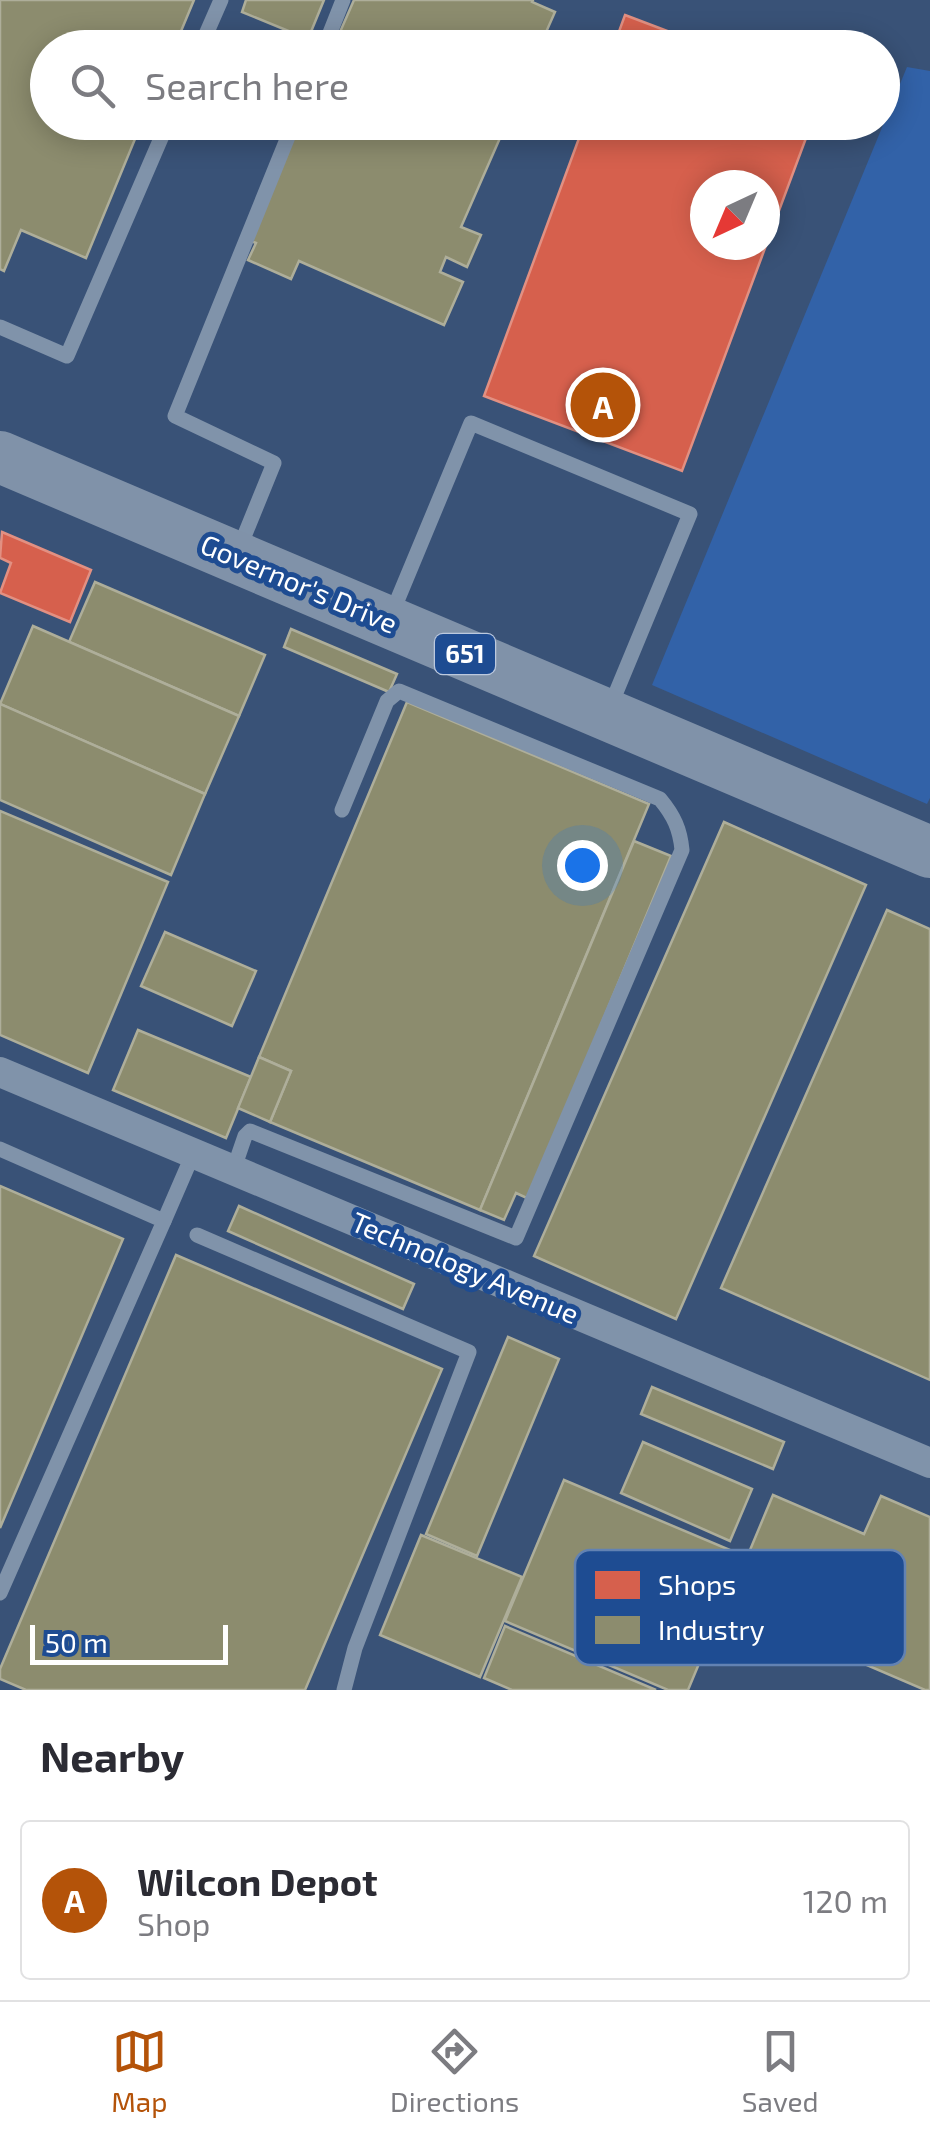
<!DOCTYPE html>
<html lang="en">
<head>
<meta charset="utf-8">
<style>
	body { margin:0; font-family:"Exo 2",sans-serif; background:#f2f2f3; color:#2b2b33 }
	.compass { position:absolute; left:690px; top:170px; width:90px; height:90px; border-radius:50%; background:#fff; box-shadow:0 5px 25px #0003; rotate:224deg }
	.scale { position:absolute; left:30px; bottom:25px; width:198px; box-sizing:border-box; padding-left:10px; border:5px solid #fff; border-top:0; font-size:28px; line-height:35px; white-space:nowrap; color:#fff; -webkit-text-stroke:8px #1e4c92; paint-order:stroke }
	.you { position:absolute; left:582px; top:865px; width:35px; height:35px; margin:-25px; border:8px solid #fff; border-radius:50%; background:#1a73e8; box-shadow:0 0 0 15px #1a73e833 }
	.badge { display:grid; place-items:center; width:65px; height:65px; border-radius:50%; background:#b45309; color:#fff; font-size:32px; font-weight:700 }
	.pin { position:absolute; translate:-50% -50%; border:5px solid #fff; box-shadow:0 2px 10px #0006 }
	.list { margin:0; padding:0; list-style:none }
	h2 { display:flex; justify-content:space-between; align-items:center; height:130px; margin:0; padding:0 40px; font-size:42px }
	h2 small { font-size:32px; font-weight:400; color:#7c7c81 }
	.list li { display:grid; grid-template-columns:65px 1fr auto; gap:30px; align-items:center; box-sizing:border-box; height:160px; margin:0 20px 20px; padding:0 20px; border:2px solid #e1e1e2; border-radius:10px }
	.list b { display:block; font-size:38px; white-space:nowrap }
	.list p { margin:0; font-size:32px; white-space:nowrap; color:#7c7c81 }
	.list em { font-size:32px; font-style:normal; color:#7c7c81 }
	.icon { flex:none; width:55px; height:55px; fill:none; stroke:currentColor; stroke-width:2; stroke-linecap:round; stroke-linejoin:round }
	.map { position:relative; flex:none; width:930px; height:1690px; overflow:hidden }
	.search { position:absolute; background:#fff; box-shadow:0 5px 25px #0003; left:30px; right:30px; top:30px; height:110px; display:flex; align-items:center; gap:25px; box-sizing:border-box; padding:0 35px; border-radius:55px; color:#7c7c81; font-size:38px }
	.sheet { height:310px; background:#fff }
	nav { display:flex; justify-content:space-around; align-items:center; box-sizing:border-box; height:140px; border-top:2px solid #e1e1e2; background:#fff; font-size:28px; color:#7c7c81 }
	nav a { display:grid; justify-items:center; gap:5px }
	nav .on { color:#b45309 }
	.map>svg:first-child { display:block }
	.green { fill:#3262a8 }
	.shops { fill:#d6604d; stroke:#e29082; stroke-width:2.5; fill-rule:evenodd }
	.industry { fill:#8c8c6e; stroke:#aeae9a; stroke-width:2.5 }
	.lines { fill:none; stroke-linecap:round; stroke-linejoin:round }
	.lane { stroke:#8093aa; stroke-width:15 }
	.street { stroke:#8093aa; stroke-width:30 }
	.highway { stroke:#8092a9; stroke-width:52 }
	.labels { text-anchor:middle; stroke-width:10; stroke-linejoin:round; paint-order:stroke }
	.shield { fill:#1e4c92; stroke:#bcc9de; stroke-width:2.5 }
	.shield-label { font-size:25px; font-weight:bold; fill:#fff }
	.street-label { font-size:28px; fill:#fff; stroke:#1e4c92 }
	.key { fill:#1e4c92; stroke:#6282b3; stroke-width:2.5 }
	.key-label { font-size:28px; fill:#fff }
</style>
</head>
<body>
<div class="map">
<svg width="930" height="1690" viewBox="0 0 930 1690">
	<rect width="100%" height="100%" fill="#395277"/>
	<!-- green -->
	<polygon class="green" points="907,67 930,71 930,798 927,804 652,685"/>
	<!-- shops -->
	<g class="shops">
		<polygon points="625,15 712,48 613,48"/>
		<path d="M585 122H812L682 471 484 396ZM705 185H765V245H705Z"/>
		<polygon points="2,532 91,570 70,622 0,593 11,563 0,558"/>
	</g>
	<!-- industry -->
	<g class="industry">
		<polygon points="0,0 194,0 174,48 48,48 48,122 142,122 86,258 21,230 4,271 0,269"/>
		<polygon points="246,0 324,0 308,39 242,12"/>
		<polygon points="354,0 533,0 532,2 555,12 539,48 333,48"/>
		<polygon points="300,122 507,122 461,227 481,235 467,267 446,257 440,272 463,282 444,325 299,261 291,279 248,260 256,243 249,240"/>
		<polygon points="95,582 265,655 239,716 69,642"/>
		<polygon points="33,626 239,716 205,794 0,704"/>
		<polygon points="291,629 397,674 389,692 284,647"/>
		<polygon points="407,702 649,804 480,1210 270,1122 291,1071 259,1057"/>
		<polygon points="0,704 205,794 171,875 0,800"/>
		<polygon points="0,811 168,882 88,1073 0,1035"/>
		<polygon points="724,822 866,885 676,1319 534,1256"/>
		<polygon points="634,841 671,856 529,1199 516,1193 504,1220 480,1210"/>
		<polygon points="887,910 930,929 930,1380 721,1288"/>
		<polygon points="165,932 256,971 232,1026 141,986"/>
		<polygon points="138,1030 251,1077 226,1138 113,1090"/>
		<polygon points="259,1057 291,1071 270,1122 238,1108"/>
		<polygon points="0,1186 123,1239 0,1528"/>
		<polygon points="239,1206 414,1284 403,1309 228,1231"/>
		<polygon points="176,1255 442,1369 305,1690 26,1690 0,1679 0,1669"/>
		<polygon points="508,1337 559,1359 477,1556 426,1534"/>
		<polygon points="652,1387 784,1442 773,1469 641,1414"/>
		<polygon points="643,1442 752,1489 730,1541 621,1493"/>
		<polygon points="564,1480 744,1556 688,1690 668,1690 505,1621"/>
		<polygon points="773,1495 864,1534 881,1496 930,1517 930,1690 925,1690 727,1605"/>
		<polygon points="421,1535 522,1577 480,1677 380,1635"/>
		<polygon points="505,1626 656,1690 512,1690 484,1678"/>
	</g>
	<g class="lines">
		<!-- lane -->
		<g class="lane">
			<polyline points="200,48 221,0"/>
			<polyline points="324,48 343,0"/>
			<polyline points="0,327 67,356 168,122"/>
			<polyline points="239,549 274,463 175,416 294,122"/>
			<polyline points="392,613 471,423 690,514 610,707"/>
			<polyline points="0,1149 164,1221 0,1593"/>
			<path d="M233 1171 245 1136 250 1131 516 1238 682 850C680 829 674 816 660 799L399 691 387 701 342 810"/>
			<polyline points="164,1221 193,1154"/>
			<polyline points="197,1235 469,1352 355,1648 344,1690"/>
		</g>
		<!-- street -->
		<polyline class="street" points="0,1072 930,1463"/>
		<!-- highway -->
		<polyline class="highway" points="0,457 930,852"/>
	</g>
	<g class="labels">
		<!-- shield labels -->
		<rect class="shield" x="435" y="634" width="60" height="40" rx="8"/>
		<g class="shield-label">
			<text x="465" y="663">651</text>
		</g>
		<!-- street labels -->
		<g class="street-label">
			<text transform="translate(299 584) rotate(23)" y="10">Governor's Drive</text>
			<text transform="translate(465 1268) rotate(23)" y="10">Technology Avenue</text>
		</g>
	</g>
	<!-- legend -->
	<rect x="575" y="1550" width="330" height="115" rx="15" class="key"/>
	<rect x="595" y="1571" width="45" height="28" fill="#d6604d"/>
	<rect x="595" y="1616" width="45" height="28" fill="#8c8c6e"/>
	<g class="key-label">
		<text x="658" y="1595">Shops</text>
		<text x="658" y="1640">Industry</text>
	</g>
</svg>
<svg class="compass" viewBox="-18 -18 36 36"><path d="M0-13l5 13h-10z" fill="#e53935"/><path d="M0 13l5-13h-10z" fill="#7c7c81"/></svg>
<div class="scale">50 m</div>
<div class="you"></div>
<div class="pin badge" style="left:603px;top:405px">A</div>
<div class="search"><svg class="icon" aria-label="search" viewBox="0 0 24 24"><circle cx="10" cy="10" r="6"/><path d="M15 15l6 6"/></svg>Search here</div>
</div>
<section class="sheet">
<h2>Nearby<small></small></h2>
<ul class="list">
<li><span class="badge">A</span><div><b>Wilcon Depot</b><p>Shop</p></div><em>120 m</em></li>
</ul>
</section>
<nav>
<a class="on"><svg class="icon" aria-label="map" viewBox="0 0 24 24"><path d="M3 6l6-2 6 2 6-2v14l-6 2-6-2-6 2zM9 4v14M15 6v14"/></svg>Map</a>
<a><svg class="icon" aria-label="directions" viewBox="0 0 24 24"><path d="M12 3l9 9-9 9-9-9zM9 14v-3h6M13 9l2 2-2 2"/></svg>Directions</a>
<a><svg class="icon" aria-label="saved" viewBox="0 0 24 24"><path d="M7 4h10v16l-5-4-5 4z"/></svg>Saved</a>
</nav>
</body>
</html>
